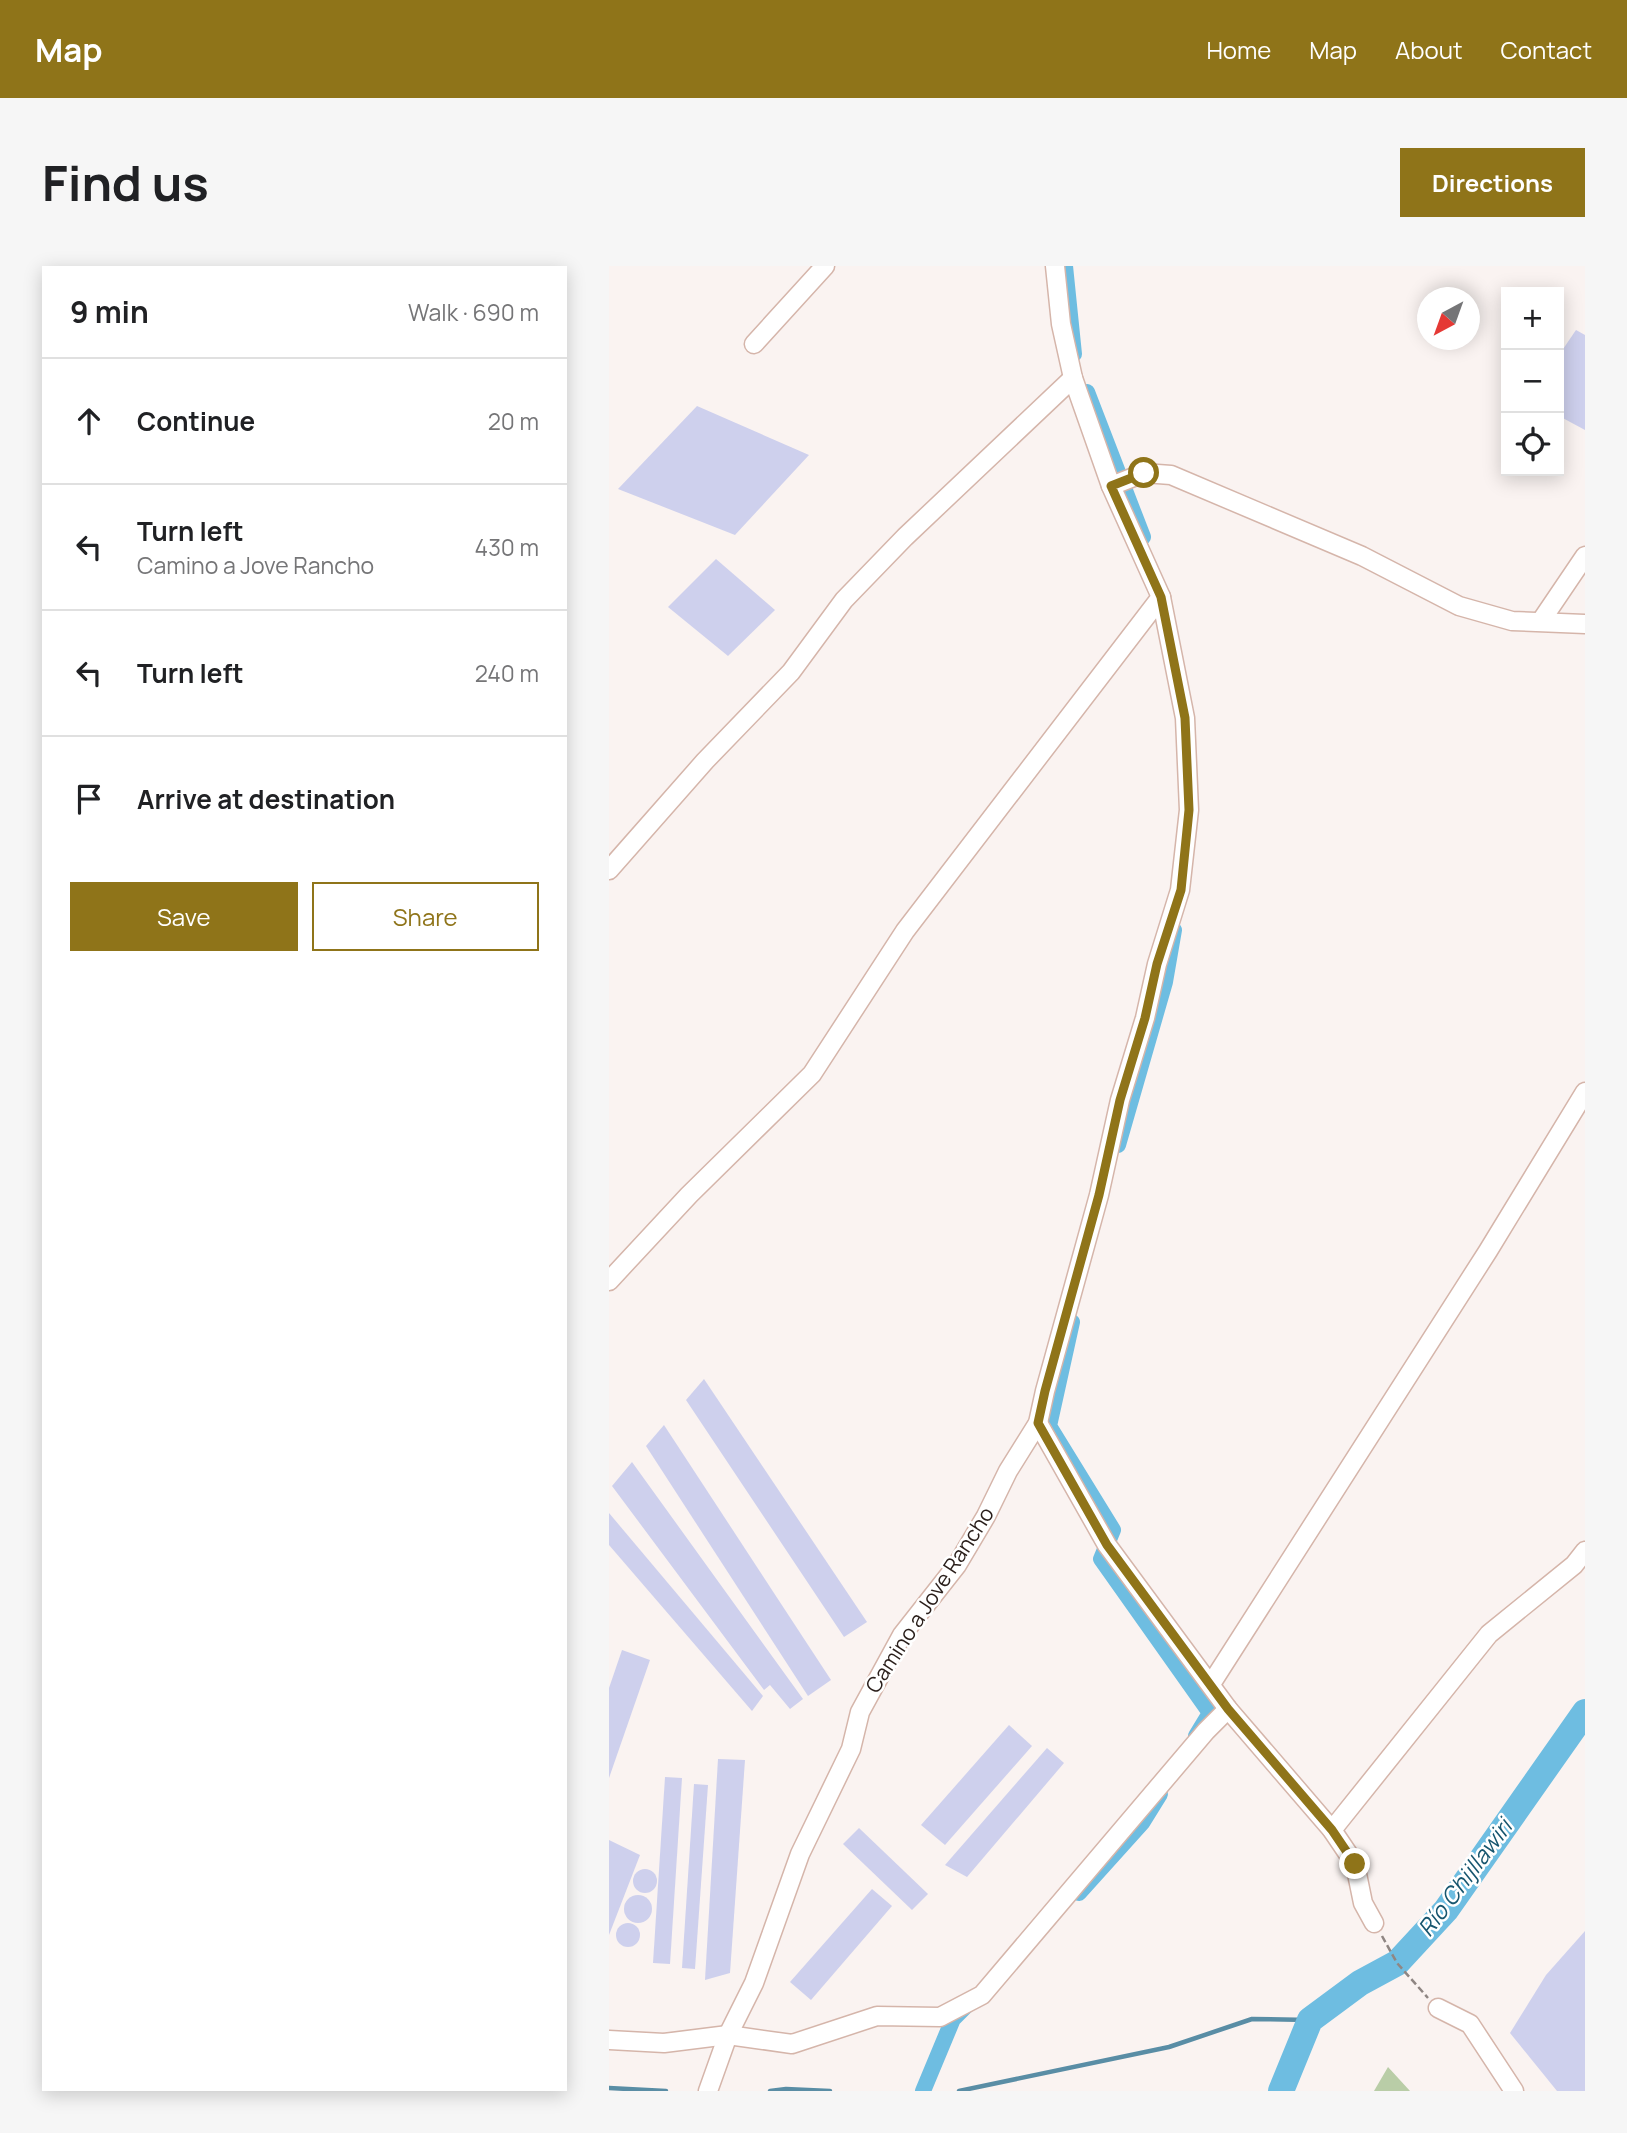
<!DOCTYPE html>
<html lang="en">
<head>
<meta charset="utf-8">
<style>
	body { margin:0; font-family:Manrope,sans-serif; background:#f6f6f6; color:#202124 }
	.controls { position:absolute; right:21px; top:21px; display:grid; overflow:hidden; border-radius:0px; box-shadow:0 4px 18px #0003 }
	.controls button { width:63px; height:63px; display:grid; place-items:center; padding:0; border:0; border-bottom:2px solid #e0e0e0; background:#fff; color:#202124; font:35px sans-serif }
	.compass { position:absolute; left:808px; top:21px; width:63px; height:63px; border-radius:50%; background:#fff; box-shadow:0 4px 18px #0003; rotate:221deg }
	.stop { position:absolute; width:21px; height:21px; margin:-16px; border:5px solid #8f7419; border-radius:50%; background:#fff }
	.stop.end { background:#8f7419; border-color:#fff; box-shadow:0 2px 7px #0008 }
	.list { margin:0; padding:0; list-style:none }
	h2 { display:flex; justify-content:space-between; align-items:center; height:91px; margin:0; padding:0 28px; font-size:30px }
	h2 small { font-size:23px; font-weight:400; color:#757577 }
	.list li { display:grid; grid-template-columns:46px 1fr auto; gap:21px; align-items:center; box-sizing:border-box; height:126px; padding:0 28px; border-top:2px solid #e0e0e0 }
	.list b { display:block; font-size:26px; white-space:nowrap }
	.list p { margin:0; font-size:23px; white-space:nowrap; color:#757577 }
	.list em { font-size:23px; font-style:normal; color:#757577 }
	.actions { display:flex; gap:14px; padding:21px 28px }
	.actions a { flex:1; padding:16px 0; border:2px solid #8f7419; border-radius:0px; text-align:center; font-size:24px; color:#8f7419 }
	.actions .main { background:#8f7419; color:#fff }
	.icon { flex:none; width:38px; height:38px; fill:none; stroke:currentColor; stroke-width:2; stroke-linecap:round; stroke-linejoin:round }
	.map { position:relative; flex:none; width:976px; height:1825px; overflow:hidden; border-radius:0px }
	header { display:flex; align-items:center; gap:42px; box-sizing:border-box; height:98px; padding:0 35px; background:#8f7419; color:#fff }
	header strong { font-size:33px }
	nav { display:flex; gap:38px; margin-inline-start:auto; font-size:24px }
	.intro { display:flex; align-items:center; justify-content:space-between; box-sizing:border-box; height:168px; padding:0 42px }
	h1 { margin:0; font-size:49px }
	.button { padding:18px 32px; border-radius:0px; background:#8f7419; color:#fff; font-size:24px; font-weight:700 }
	main { display:flex; gap:42px; padding:0 42px }
	aside { flex:1; background:#fff; border-radius:0px; box-shadow:0 4px 18px #0003 }
	.map>svg:first-child { display:block }
	.green { fill:#b9cda7 }
	.lines { fill:none; stroke-linecap:round; stroke-linejoin:round }
	.stream { stroke:#598da5; stroke-width:4.5 }
	.canal { stroke:#6ebde1; stroke-width:16 }
	.river { stroke:#6ebde1; stroke-width:26 }
	.building { fill:#ced0ed }
	.minor-casing { stroke:#d5b5aa; stroke-width:21 }
	.path { stroke:#8f8683; stroke-width:2.5; stroke-dasharray:7 3.5; stroke-linecap:butt }
	.minor { stroke:#fff; stroke-width:18 }
	.route { stroke:#8f7419; stroke-width:9 }
	.labels { text-anchor:middle; stroke-width:5; stroke-linejoin:round; paint-order:stroke }
	.street-label { font-size:21px; fill:#291e1a; stroke:#fff }
	.water-label { font-size:23px; font-style:italic; fill:#17566f; stroke:#fff }
</style>
</head>
<body>
<header>
<strong>Map</strong>
<nav><a>Home</a><a>Map</a><a>About</a><a>Contact</a></nav>
</header>
<div class="intro"><h1>Find us</h1><a class="button">Directions</a></div>
<main>
<aside>
<h2>9 min<small>Walk · 690 m</small></h2>
<ul class="list">
<li><svg class="icon" aria-label="ahead" viewBox="0 0 24 24"><path d="M12 20V5M6 11l6-6 6 6"/></svg><div><b>Continue</b></div><em>20 m</em></li>
<li><svg class="icon" aria-label="left" viewBox="0 0 24 24"><path d="M17 20v-9H6M10 6l-5 5 5 5"/></svg><div><b>Turn left</b><p>Camino a Jove Rancho</p></div><em>430 m</em></li>
<li><svg class="icon" aria-label="left" viewBox="0 0 24 24"><path d="M17 20v-9H6M10 6l-5 5 5 5"/></svg><div><b>Turn left</b></div><em>240 m</em></li>
<li><svg class="icon" aria-label="arrive" viewBox="0 0 24 24"><path d="M6 21V4h12l-3 4 3 4H6"/></svg><div><b>Arrive at destination</b></div></li>
</ul>
<div class="actions"><a class="main">Save</a><a>Share</a></div>
</aside>
<div class="map">
<svg width="976" height="1825" viewBox="0 0 976 1825">
	<rect width="100%" height="100%" fill="#faf3f1"/>
	<!-- green -->
	<polygon class="green" points="779,1801 801,1825 765,1825"/>
	<g class="lines">
		<!-- stream -->
		<g class="stream">
			<polyline points="0,1822 57,1825"/>
			<polyline points="161,1825 177,1823 221,1825"/>
			<polyline points="350,1825 560,1781 643,1753 701,1754"/>
		</g>
		<!-- canal -->
		<g class="canal">
			<polyline points="456,0 465,88"/>
			<polyline points="478,126 534,271"/>
			<polyline points="509,879 556,716 565,664"/>
			<polyline points="463,1056 440,1160 504,1264 492,1293 601,1447 587,1470"/>
			<polyline points="470,1627 533,1557 551,1528"/>
			<polyline points="314,1825 344,1753 358,1739"/>
		</g>
		<!-- river -->
		<polyline class="river" points="672,1825 701,1754 751,1717 788,1697 837,1644 976,1446"/>
	</g>
	<!-- building -->
	<g class="building">
		<polygon points="967,64 976,69 976,164 950,150 950,89"/>
		<polygon points="88,140 200,189 126,269 9,223"/>
		<polygon points="107,293 166,344 119,390 59,341"/>
		<polygon points="95,1113 258,1356 235,1371 77,1134"/>
		<polygon points="55,1159 222,1414 199,1430 37,1180"/>
		<polygon points="23,1196 194,1433 181,1443 161,1419 155,1424 3,1220"/>
		<polygon points="0,1247 154,1430 143,1445 0,1279"/>
		<polygon points="13,1384 41,1394 0,1512 0,1422"/>
		<polygon points="400,1459 423,1480 336,1579 312,1559"/>
		<polygon points="438,1482 455,1497 358,1611 336,1599"/>
		<polygon points="109,1493 136,1494 121,1707 96,1714"/>
		<polygon points="56,1511 73,1512 61,1698 44,1697"/>
		<polygon points="85,1518 99,1519 86,1703 73,1702"/>
		<polygon points="250,1562 319,1628 303,1644 234,1578"/>
		<polygon points="0,1574 31,1589 0,1669"/>
		<circle cx="36" cy="1615" r="12"/>
		<polygon points="263,1623 283,1640 202,1734 181,1716"/>
		<circle cx="29" cy="1643" r="14"/>
		<circle cx="19" cy="1669" r="12"/>
		<polygon points="976,1665 976,1825 948,1825 901,1767 937,1709"/>
	</g>
	<g class="lines">
		<defs>
			<g id="minor">
				<polyline points="145,78 216,0"/>
				<polyline points="502,220 535,207 562,209 753,290 850,340 903,355 976,358"/>
				<polyline points="932,355 976,290"/>
				<polyline points="0,604 96,495 182,406 235,334 296,271 464,112"/>
				<polyline points="0,1015 80,929 203,808 296,665 552,331"/>
				<polyline points="429,1157 498,1279 619,1443 723,1564 746,1598 754,1637 765,1657"/>
				<polyline points="602,1418 879,985 976,826"/>
				<polyline points="723,1564 880,1368 965,1299 976,1285"/>
				<polyline points="829,1742 861,1758 905,1825"/>
				<polyline points="0,1774 55,1777 119,1769 183,1778 268,1750 331,1751 373,1729 597,1465 619,1443"/>
				<polyline points="99,1825 119,1769 145,1717 191,1588 242,1483 251,1446 293,1369 348,1299 377,1250 399,1205 429,1157 436,1125 490,929 511,834 536,752 548,698 571,624 580,544 576,452 552,331 502,220 464,112 452,58 446,0"/>
			</g>
		</defs>
		<!-- minor casing -->
		<use href="#minor" class="minor-casing"/>
		<!-- path -->
		<polyline class="path" points="773,1670 788,1697 819,1732"/>
		<!-- minor -->
		<use href="#minor" class="minor"/>
	</g>
	<g class="lines">
		<!-- route -->
		<polyline class="route" points="535,207 502,220 552,331 576,452 580,544 572,624 548,698 536,752 511,834 490,929 436,1125 429,1157 498,1279 619,1443 723,1564 746,1598"/>
	</g>
	<g class="labels">
		<!-- street labels -->
		<g class="street-label">
			<text transform="translate(321 1334) rotate(-57)" y="7">Camino a Jove Rancho</text>
		</g>
		<!-- water labels -->
		<g class="water-label">
			<text transform="translate(856 1612) rotate(-53)" y="8">Río Chijllawiri</text>
		</g>
	</g>
</svg>
<div class="controls">
<button>+</button>
<button>−</button>
<button><svg class="icon" aria-label="locate" viewBox="0 0 24 24"><circle cx="12" cy="12" r="6"/><path d="M12 2v4M12 18v4M2 12h4M18 12h4"/></svg></button>
</div>
<svg class="compass" viewBox="-18 -18 36 36"><path d="M0-13l5 13h-10z" fill="#e53935"/><path d="M0 13l5-13h-10z" fill="#757577"/></svg>
<div class="stop" style="left:535px;top:207px"></div>
<div class="stop end" style="left:746px;top:1598px"></div>
</div>
</main>
</body>
</html>
